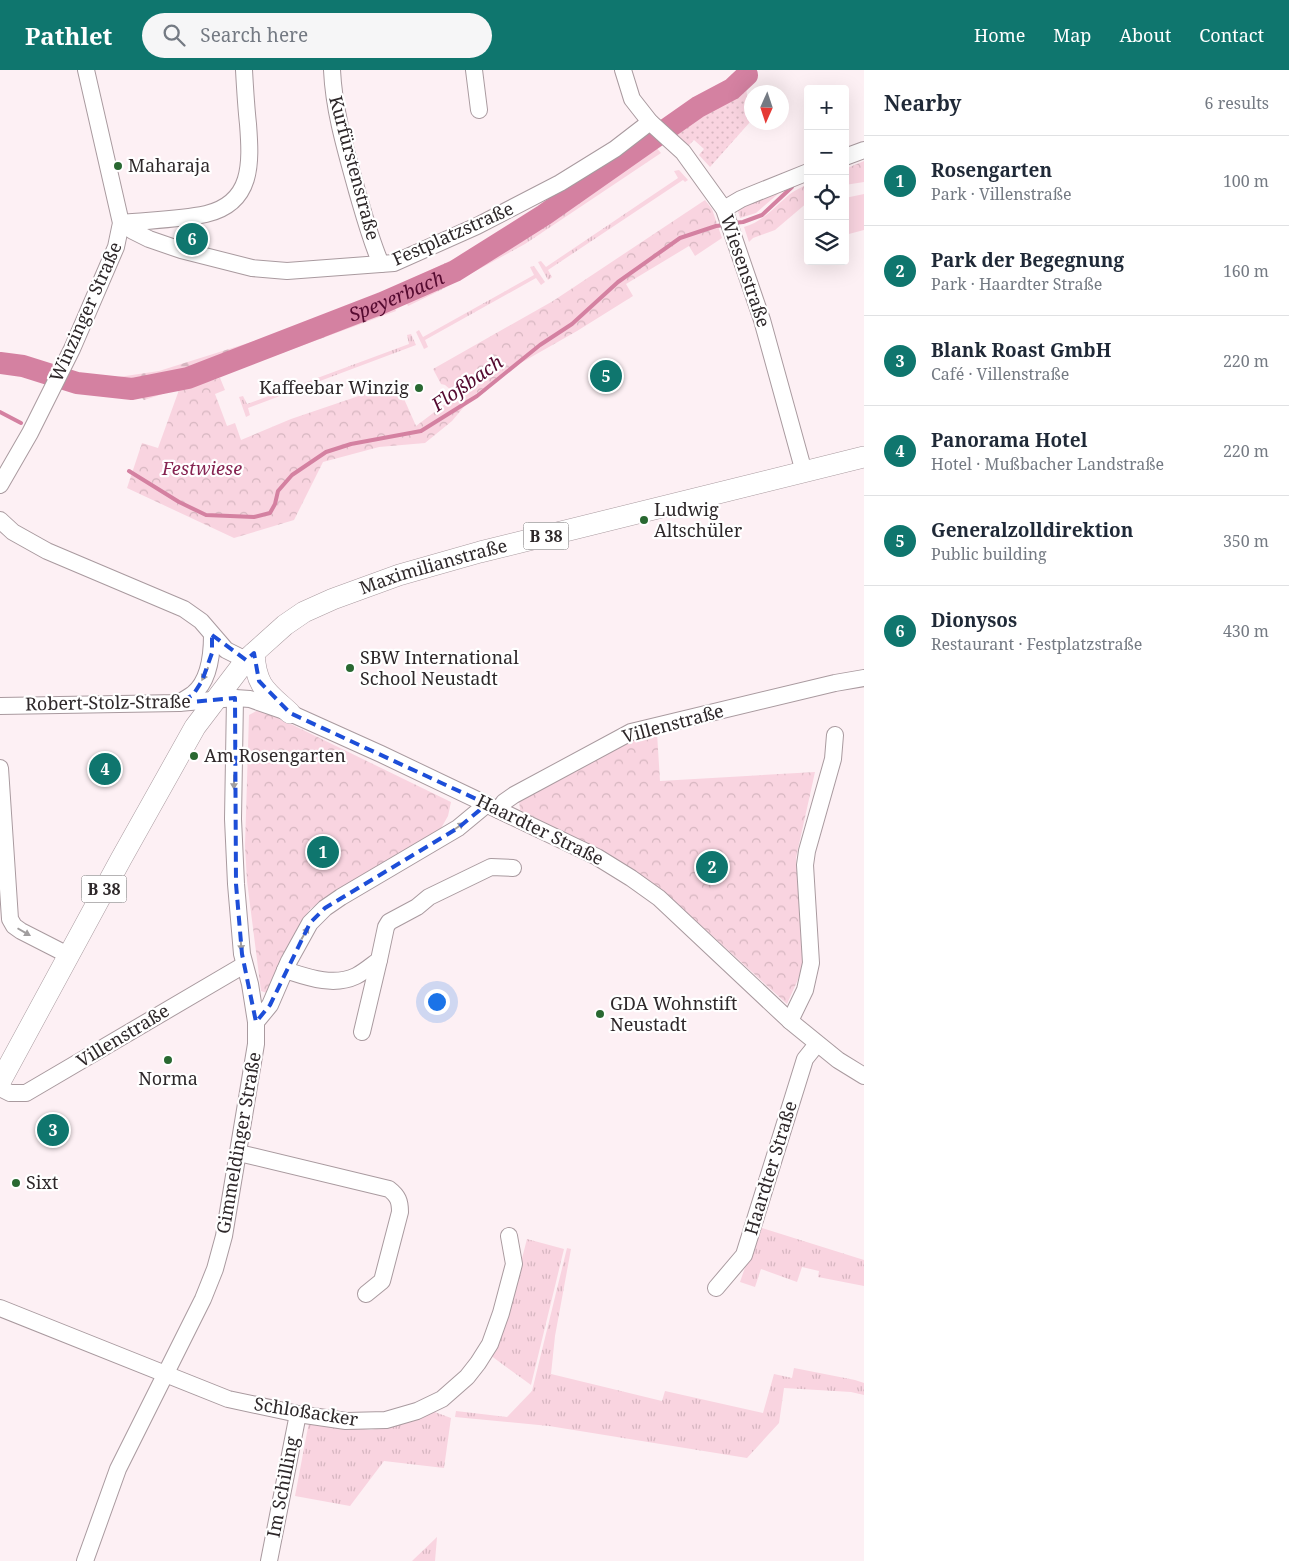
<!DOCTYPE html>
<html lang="en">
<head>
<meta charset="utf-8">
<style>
	body { margin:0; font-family:"Noto Serif",serif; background:#f6f6f7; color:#1f2937 }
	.controls { position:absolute; right:15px; top:15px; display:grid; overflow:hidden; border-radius:5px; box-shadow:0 5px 20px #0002 }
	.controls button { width:45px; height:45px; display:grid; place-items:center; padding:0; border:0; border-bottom:1px solid #e0e1e3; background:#fff; color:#1f2937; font:25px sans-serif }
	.compass { position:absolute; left:744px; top:15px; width:45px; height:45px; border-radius:50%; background:#fff; box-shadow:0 5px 20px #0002; rotate:183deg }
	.you { position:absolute; left:436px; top:931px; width:18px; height:18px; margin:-12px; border:4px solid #fff; border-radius:50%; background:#1a73e8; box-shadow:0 0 0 8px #1a73e833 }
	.badge { display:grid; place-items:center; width:32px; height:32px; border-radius:50%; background:#0f766e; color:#fff; font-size:16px; font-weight:700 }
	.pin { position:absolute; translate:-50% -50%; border:2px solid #fff; box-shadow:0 1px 5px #0006 }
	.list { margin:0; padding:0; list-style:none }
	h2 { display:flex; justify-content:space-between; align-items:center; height:65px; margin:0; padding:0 20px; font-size:21px }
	h2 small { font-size:16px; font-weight:400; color:#747a83 }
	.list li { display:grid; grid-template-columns:32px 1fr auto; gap:15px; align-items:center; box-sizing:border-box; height:90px; padding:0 20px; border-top:1px solid #e0e1e3 }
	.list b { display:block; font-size:19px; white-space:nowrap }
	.list p { margin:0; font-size:16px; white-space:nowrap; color:#747a83 }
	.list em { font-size:16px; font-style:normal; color:#747a83 }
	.icon { flex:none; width:28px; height:28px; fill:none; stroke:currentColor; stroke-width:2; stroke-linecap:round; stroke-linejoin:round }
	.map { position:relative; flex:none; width:864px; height:1491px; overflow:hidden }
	header { display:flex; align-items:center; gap:30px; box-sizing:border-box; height:70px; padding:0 25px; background:#0f766e; color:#fff }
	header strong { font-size:24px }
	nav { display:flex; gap:28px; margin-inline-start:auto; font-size:18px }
	.search { width:350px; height:45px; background:#f6f6f7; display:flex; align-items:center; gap:12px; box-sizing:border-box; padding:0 18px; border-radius:28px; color:#747a83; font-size:19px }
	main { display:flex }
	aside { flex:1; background:#fff }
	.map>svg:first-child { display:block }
	.grass { fill:url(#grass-tufts) }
	.forest { fill:url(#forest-firs) }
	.park { fill:url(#park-crowns) }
	.garden { fill:url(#garden-dots) }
	.pitch { fill:#f9d4e0 }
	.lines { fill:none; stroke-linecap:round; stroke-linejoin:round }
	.stream { stroke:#d481a1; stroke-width:4 }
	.river { stroke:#d481a1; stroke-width:22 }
	.minor-casing { stroke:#a99a9f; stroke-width:18 }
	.major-casing { stroke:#a99a9f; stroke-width:22 }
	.minor { stroke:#fff; stroke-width:16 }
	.major { stroke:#fff; stroke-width:21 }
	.oneway { fill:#a19e9f }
	.marked { fill:none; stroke:#1d4ed8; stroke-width:4; stroke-dasharray:10 6; stroke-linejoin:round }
	.poi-dot { fill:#296831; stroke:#fff; stroke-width:2 }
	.labels { text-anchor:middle; stroke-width:4.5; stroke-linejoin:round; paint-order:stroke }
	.shield { fill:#fff; stroke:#6d686a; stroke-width:1 }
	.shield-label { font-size:16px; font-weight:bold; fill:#2e282a }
	.poi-label { font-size:18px; fill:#2e282a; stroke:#fff; text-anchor:start }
	.street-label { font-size:18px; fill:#2e282a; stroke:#fff }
	.park-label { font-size:18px; font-style:italic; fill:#852351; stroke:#fff }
	.water-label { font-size:19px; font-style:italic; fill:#550a30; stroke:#fff }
</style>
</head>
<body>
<header>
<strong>Pathlet</strong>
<div class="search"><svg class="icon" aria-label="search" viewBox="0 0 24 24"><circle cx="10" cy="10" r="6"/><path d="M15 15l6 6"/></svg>Search here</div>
<nav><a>Home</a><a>Map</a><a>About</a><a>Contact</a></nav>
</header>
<main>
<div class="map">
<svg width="864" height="1491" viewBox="0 0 864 1491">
	<defs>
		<pattern id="grass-tufts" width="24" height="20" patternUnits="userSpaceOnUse" patternTransform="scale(1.25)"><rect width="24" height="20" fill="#f9d4e0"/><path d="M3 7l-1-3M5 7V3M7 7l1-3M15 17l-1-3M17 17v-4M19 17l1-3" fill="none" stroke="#d6b6c0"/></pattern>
		<pattern id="forest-firs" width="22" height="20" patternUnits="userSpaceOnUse" patternTransform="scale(1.25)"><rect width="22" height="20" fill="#f9d4e0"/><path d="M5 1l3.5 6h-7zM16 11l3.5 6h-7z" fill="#d6b6c0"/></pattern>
		<pattern id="park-crowns" width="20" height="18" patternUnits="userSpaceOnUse" patternTransform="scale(1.25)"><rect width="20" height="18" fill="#f9d4e0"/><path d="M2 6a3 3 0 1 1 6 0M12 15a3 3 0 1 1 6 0" fill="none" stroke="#d6b6c0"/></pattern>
		<pattern id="garden-dots" width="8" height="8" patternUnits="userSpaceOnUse" patternTransform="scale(1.25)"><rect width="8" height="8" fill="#f9d4e0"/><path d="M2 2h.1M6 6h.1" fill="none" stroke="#d6b6c0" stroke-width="1.8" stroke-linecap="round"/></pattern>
	</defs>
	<rect width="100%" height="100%" fill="#fdf0f4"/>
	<!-- grass -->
	<g class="grass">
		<polygon points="648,68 661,83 525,174 439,221 408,236 398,215 497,169"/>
		<polygon points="679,100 688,110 685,112 683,110 548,200 552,207 548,210 538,192 541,191 546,197 678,108 674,101"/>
		<polygon points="786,117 756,143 740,148 738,141 739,135"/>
		<polygon points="534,196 545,212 541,215 536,208 425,270 428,277 424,279 416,262 419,260 423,267 534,205 530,197"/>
		<polygon points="411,264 416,275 248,338 250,345 246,347 239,327 243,326 247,334 409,274 407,265"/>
		<polygon points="759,1157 864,1190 864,1216 818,1207 819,1201 802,1197 797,1212 761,1199 755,1217 740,1212"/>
		<polygon points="527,1169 564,1179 531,1315 490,1285 504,1258"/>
		<polygon points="567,1178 571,1179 555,1266 551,1304 662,1331 665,1321 763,1343 774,1304 792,1308 794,1298 855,1310 864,1313 864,1325 851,1322 784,1318 779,1353 747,1388 549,1356 455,1347 456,1341 507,1347 532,1321"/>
		<polygon points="432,1341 451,1348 444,1398 384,1391 350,1436 295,1426 309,1352 371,1360 409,1352"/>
		<polygon points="437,1467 435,1491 412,1491"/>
	</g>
	<!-- forest -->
	<polygon class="forest" points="389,224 396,241 219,306 144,330 130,316 74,309 75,303 112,308 159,301 343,243"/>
	<!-- park -->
	<g class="park">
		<polygon points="864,91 864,112 845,115 845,99"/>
		<path d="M808 114V132L775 160 753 168 749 172 744 157C764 151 774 137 790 124 795 120 802 117 808 114Z"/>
		<polygon points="705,130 712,139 722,168 695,186 689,176 626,214 633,226 577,261 505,302 473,326 452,351 425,373 379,377 323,392 294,450 234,468 127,418 142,373 158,378 179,320 220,308 225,320 215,324 227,356 235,353 241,370 291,349 397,313 416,356 457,325 445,315 441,314 433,299 553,231"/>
		<polygon points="260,639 451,732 448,746 440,760 390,788 310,839 288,875 267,923 261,921 247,811 245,776 249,645"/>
		<polygon points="657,663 660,711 815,702 796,788 804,896 787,934 660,818 611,786 520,740 519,728 617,675"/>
	</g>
	<!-- garden -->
	<polygon class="garden" points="746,16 750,52 710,97 699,85 704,79 694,70 688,76 673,61 704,40"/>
	<!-- pitch -->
	<polygon class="pitch" points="864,124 864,160 845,165 845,128"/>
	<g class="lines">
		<!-- stream -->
		<g class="stream">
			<polyline points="734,153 743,152 762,145 792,117"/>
			<polyline points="0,342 21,353"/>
			<polyline points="129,401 179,432 206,445 254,447 270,443 275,434 278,421 292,405 326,382 351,374 421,361 477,326 540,275 572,254 618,212 680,168 716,156 725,155"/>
		</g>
		<!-- river -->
		<path class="river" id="s1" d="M0 293 23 296 77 313 132 319 188 308 382 233 455 201 544 145 698 37 732 19 747 5"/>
		<defs>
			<g id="minor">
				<path d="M332 0C334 42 346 81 357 121 364 145 371 171 381 194"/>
				<polyline points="474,0 479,40"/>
				<polyline points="623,0 632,29 650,52 683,82 724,139 762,250 804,402"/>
				<polyline points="845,87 864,80"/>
				<polyline points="724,139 741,129 808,102"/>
				<polyline points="121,153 133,161 149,169 181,180 252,198 287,201 394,193 477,156 560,113 615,79 650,52"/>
				<path d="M121 153C149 150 178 150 206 144 253 133 251 93 248 54 246 36 245 18 244 0"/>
				<polyline points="0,415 30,363 72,279 116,177 121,153 86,0"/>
				<polyline points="0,450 13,462 47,481 184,539 201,551 226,580 246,590"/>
				<path d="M179 633C183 630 189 627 193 624 209 611 212 584 212 565"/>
				<polyline points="0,636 179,633 235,628 250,629 290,643 381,684 597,787 631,808 659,828 790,951 838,990 864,1006"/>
				<polyline points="0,698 10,849 14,856 21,861 68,885"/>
				<polyline points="499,740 504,732 514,725 631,662 835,613 864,608"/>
				<path d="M285 900C307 907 333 917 356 906 364 902 372 895 379 890L386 857 389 852 417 837 429 827 491 797 513 798"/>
				<polyline points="790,951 805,920 811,893 805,795 807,781 833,689 835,665"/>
				<polyline points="256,952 270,935 289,891 310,853 325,838 341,827 458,758 487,734"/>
				<polyline points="362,962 379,890"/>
				<polyline points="0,1018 10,1023 26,1023 244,895"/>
				<path d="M239 1083 389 1119C398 1126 400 1131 400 1142L382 1211 366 1224"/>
				<polyline points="716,1218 744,1185 805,989 817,974"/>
				<polyline points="0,1238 228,1329 298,1344 346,1351 386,1350 417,1341 442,1329 467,1307 478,1293 490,1274 501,1243 514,1194 509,1166"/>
				<polyline points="85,1491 118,1399 203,1229 215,1199 224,1166 256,974 256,952 250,914 242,884 236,814 233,749 235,628"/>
				<polyline points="269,1491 298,1344"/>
			</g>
			<g id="major">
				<path d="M254 583C256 617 266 621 290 643"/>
				<path id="s2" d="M0 1012 121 789 195 657 246 590 285 555 304 542 333 529 399 505 480 482 864 387"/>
			</g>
		</defs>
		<!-- minor casing -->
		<use href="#minor" class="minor-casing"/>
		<!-- major casing -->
		<use href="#major" class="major-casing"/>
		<!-- minor -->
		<use href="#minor" class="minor"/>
		<!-- major -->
		<use href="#major" class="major"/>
	</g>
	<!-- one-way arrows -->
	<defs><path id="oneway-solid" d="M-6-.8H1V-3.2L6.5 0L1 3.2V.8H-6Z" transform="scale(1.25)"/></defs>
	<g class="oneway">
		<use href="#oneway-solid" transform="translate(205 604) rotate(116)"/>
		<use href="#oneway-solid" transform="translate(234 712) rotate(91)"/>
		<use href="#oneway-solid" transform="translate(458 757) rotate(-35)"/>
		<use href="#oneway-solid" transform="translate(24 862) rotate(30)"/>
		<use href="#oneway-solid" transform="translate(305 863) rotate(-60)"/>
		<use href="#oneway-solid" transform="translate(241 874) rotate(85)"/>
	</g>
	<!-- marked area -->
	<path class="marked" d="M212 565 246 590 254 583 259 611 290 643 487 734 458 758 325 838 310 853 270 935 256 952 242 884 236 814 235 628 179 633 193 625 202 611 212 583Z"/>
	<!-- markers -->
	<g class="poi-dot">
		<circle cx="118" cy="96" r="5"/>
		<circle cx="419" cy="318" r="5"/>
		<circle cx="644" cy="450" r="5"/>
		<circle cx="350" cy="598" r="5"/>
		<circle cx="194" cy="686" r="5"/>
		<circle cx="600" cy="944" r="5"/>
		<circle cx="168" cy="990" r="5"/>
		<circle cx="16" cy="1113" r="5"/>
	</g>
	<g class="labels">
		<!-- shield labels -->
		<g class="shield">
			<rect x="523.5" y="452.5" width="45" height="27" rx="4"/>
			<rect x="81.5" y="805.5" width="45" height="27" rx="4"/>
		</g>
		<g class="shield-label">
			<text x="546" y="472">B 38</text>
			<text x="104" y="825">B 38</text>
		</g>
		<!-- poi labels -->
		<g class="poi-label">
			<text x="128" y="102">Maharaja</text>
			<text x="409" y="324" text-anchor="end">Kaffeebar Winzig</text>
			<text x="654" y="446">Ludwig<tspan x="654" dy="21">Altschüler</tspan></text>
			<text x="360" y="594">SBW International<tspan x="360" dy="21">School Neustadt</tspan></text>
			<text x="204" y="692">Am Rosengarten</text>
			<text x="610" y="940">GDA Wohnstift<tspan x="610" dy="21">Neustadt</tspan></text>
			<text x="168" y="1015" text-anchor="middle">Norma</text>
			<text x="26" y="1119">Sixt</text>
		</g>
		<!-- street labels -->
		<g class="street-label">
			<text transform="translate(354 98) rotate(75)" y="6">Kurfürstenstraße</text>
			<text transform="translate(453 164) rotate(-24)" y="6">Festplatzstraße</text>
			<text transform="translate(745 201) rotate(71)" y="6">Wiesenstraße</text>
			<text transform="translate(86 242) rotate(-66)" y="6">Winzinger Straße</text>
			<text dy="6" stroke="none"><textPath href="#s2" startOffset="702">Maximilianstraße</textPath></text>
			<text transform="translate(108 633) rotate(-1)" y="6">Robert-Stolz-Straße</text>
			<text transform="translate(673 654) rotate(-15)" y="6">Villenstraße</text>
			<text transform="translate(540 760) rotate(26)" y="6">Haardter Straße</text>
			<text transform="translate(123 966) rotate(-31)" y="6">Villenstraße</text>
			<text transform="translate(239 1073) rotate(-80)" y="6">Gimmeldinger Straße</text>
			<text transform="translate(771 1098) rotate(-73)" y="6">Haardter Straße</text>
			<text transform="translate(306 1342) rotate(9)" y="6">Schloßacker</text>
			<text transform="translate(283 1417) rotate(-79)" y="6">Im Schilling</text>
		</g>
		<!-- park labels -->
		<g class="park-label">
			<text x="202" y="405">Festwiese</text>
		</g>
		<!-- water labels -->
		<g class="water-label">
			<text dy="7" stroke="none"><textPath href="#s1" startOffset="416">Speyerbach</textPath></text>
			<text transform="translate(467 313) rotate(-35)" y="7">Floßbach</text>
		</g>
	</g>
</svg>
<div class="controls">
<button>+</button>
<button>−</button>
<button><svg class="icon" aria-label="locate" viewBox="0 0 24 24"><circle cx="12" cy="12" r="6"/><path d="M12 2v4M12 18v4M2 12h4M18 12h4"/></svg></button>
<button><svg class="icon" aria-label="layers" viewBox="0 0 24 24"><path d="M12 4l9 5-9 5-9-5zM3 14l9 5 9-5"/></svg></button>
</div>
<svg class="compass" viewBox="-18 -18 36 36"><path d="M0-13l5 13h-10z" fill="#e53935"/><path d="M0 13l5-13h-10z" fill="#747a83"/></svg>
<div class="you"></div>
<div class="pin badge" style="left:323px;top:782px">1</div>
<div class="pin badge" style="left:712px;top:797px">2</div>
<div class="pin badge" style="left:53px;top:1060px">3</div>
<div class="pin badge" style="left:105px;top:699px">4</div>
<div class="pin badge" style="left:606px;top:306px">5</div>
<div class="pin badge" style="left:192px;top:169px">6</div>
</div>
<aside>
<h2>Nearby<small>6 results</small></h2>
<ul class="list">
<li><span class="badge">1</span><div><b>Rosengarten</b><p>Park · Villenstraße</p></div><em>100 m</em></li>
<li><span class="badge">2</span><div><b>Park der Begegnung</b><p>Park · Haardter Straße</p></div><em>160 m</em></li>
<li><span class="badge">3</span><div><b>Blank Roast GmbH</b><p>Café · Villenstraße</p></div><em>220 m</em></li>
<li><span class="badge">4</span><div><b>Panorama Hotel</b><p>Hotel · Mußbacher Landstraße</p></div><em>220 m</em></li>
<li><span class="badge">5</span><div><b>Generalzolldirektion</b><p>Public building</p></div><em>350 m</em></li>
<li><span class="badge">6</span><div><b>Dionysos</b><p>Restaurant · Festplatzstraße</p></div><em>430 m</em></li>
</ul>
</aside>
</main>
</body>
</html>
